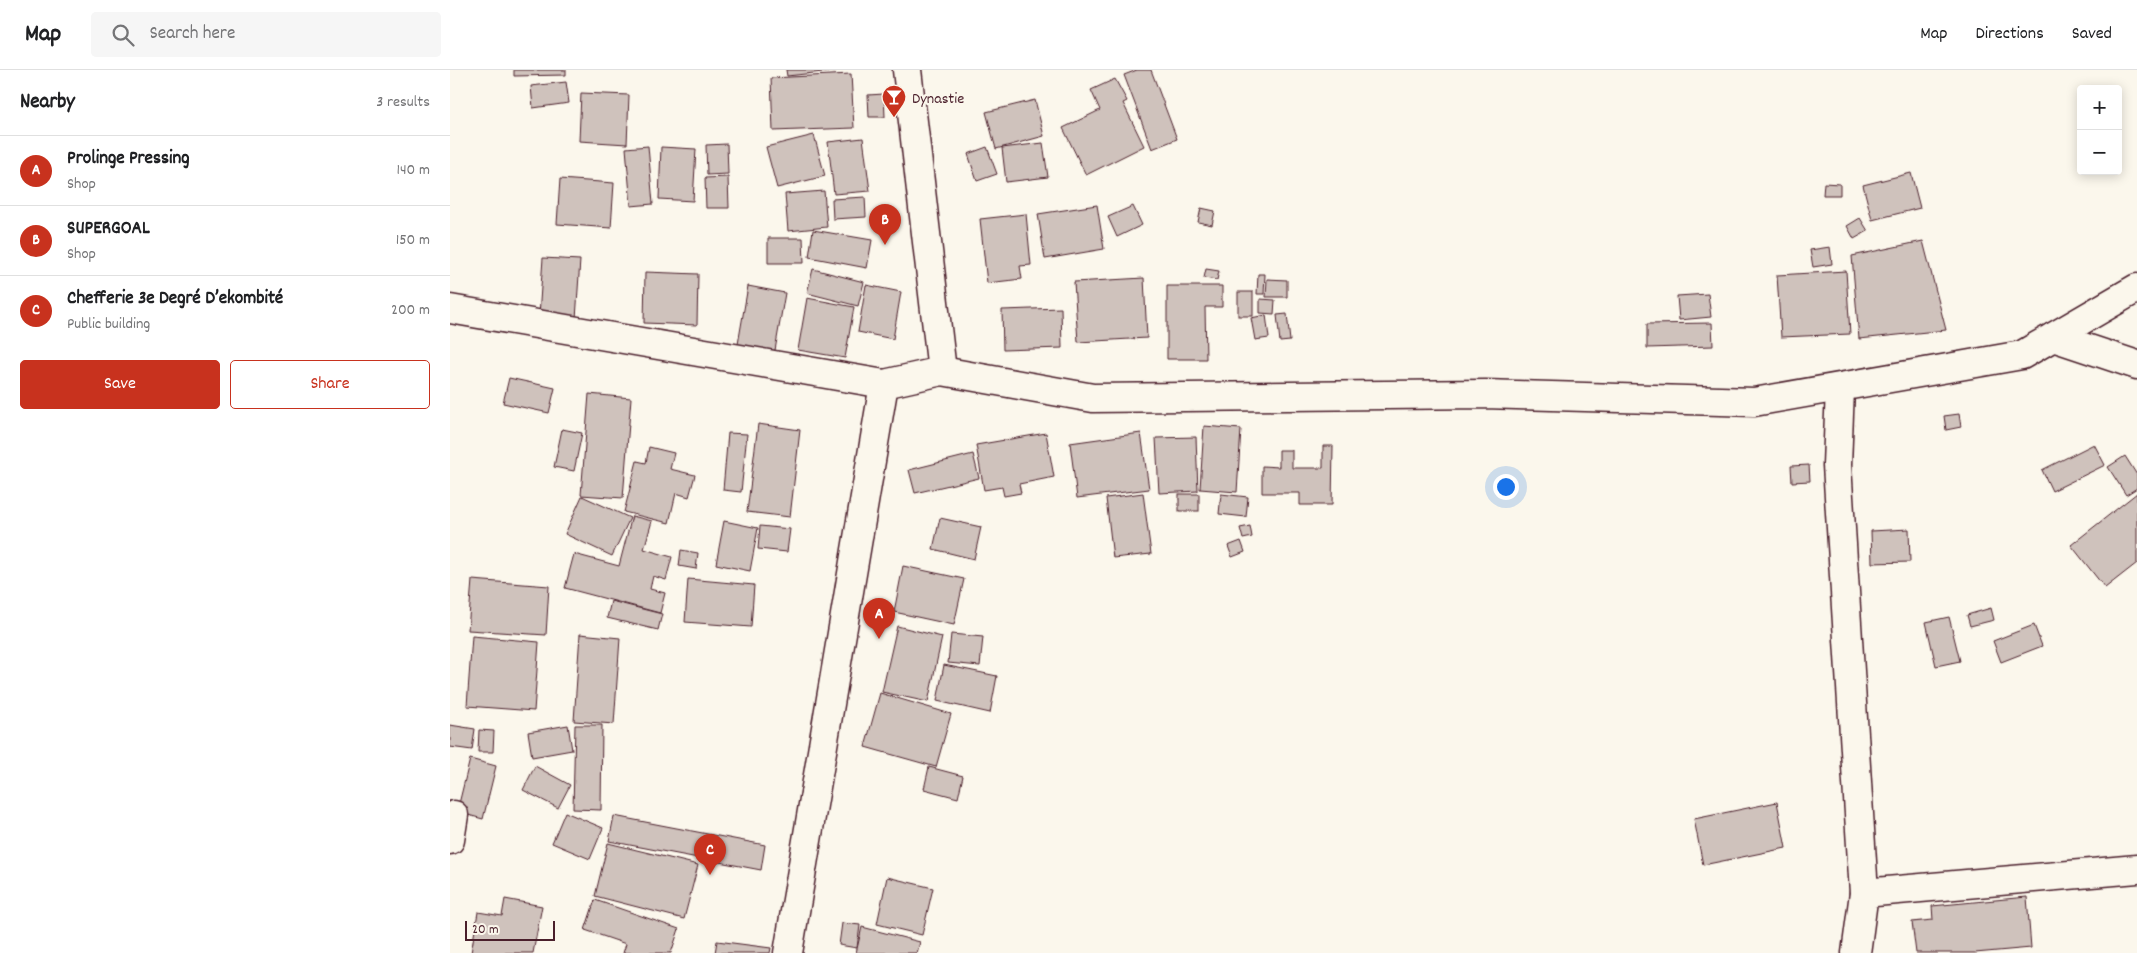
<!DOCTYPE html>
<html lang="en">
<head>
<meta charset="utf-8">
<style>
	body { margin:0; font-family:Dekko,sans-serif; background:#f6f6f6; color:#202124 }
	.controls { position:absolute; right:15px; top:15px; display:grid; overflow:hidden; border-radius:5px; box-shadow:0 2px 12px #0003 }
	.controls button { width:45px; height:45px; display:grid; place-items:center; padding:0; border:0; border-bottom:1px solid #e0e0e0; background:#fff; color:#202124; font:25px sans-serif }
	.scale { position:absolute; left:15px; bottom:12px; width:90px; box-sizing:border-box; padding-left:5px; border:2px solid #4a1f2b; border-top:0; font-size:14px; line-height:18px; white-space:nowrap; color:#4a1f2b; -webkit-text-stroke:4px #fbf7ec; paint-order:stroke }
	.you { position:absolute; left:1055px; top:416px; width:18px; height:18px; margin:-12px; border:4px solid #fff; border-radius:50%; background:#1a73e8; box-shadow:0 0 0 8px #1a73e833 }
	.badge { display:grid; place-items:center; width:32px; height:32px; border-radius:50%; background:#c8321e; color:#fff; font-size:16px; font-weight:700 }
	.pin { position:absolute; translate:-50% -41px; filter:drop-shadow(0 1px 2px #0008) }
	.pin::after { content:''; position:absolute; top:26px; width:18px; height:15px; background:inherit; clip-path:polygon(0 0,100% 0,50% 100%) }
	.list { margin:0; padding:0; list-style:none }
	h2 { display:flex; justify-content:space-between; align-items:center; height:65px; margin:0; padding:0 20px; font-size:21px }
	h2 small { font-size:16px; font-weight:400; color:#757577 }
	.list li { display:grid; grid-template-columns:32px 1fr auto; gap:15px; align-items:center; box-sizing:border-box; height:70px; padding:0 20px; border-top:1px solid #e0e0e0 }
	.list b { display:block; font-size:19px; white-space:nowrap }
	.list p { margin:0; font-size:16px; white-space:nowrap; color:#757577 }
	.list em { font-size:16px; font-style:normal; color:#757577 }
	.actions { display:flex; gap:10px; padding:15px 20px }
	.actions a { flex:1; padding:11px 0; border:1px solid #c8321e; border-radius:5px; text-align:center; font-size:18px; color:#c8321e }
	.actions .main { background:#c8321e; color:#fff }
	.icon { flex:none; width:28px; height:28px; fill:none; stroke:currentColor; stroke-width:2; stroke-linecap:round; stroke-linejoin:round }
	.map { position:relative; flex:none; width:1687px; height:883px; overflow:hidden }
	header { display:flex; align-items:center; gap:30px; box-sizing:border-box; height:70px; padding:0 25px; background:#fff; border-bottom:1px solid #e0e0e0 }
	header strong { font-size:24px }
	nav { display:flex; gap:28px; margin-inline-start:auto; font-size:18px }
	.search { width:350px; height:45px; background:#f6f6f6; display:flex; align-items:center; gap:12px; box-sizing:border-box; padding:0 18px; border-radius:5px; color:#757577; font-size:19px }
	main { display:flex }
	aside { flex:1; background:#fff }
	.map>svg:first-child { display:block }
	.building { fill:#cfc2bc; stroke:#4a1f2b }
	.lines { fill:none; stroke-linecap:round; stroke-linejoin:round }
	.street-casing { stroke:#4a1f2b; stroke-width:31 }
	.secondary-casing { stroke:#4a1f2b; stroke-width:31 }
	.street { stroke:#fbf7ec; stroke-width:28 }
	.secondary { stroke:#fbf7ec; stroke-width:28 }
	.labels { text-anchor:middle; stroke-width:4.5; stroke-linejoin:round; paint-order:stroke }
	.poi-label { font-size:16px; fill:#4a1f2b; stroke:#fbf7ec; text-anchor:start }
</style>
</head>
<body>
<header>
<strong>Map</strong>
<div class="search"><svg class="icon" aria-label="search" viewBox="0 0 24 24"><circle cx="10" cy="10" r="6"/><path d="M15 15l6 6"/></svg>Search here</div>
<nav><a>Map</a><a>Directions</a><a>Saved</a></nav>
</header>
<main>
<aside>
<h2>Nearby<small>3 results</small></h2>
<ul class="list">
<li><span class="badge">A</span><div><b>Prolinge Pressing</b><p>Shop</p></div><em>140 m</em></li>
<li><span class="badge">B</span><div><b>SUPERGOAL</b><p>Shop</p></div><em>150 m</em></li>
<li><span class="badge">C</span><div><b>Chefferie 3e Degré D’ekombité</b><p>Public building</p></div><em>200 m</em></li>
</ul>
<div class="actions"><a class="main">Save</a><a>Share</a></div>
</aside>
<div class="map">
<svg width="1687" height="883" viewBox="0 0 1687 883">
	<rect width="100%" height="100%" fill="#fbf7ec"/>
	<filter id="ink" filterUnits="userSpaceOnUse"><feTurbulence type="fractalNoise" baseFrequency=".02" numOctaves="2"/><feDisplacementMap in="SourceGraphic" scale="10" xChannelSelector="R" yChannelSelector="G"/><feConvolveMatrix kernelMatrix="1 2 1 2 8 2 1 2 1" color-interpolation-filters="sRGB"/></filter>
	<g filter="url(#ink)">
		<!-- building -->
		<g class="building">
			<polygon points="64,0 116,0 116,5 64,6"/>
			<polygon points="336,0 391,0 337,6"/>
			<polygon points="687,0 701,0 727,69 702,79 674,5"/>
			<polygon points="401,4 404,58 323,61 321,8"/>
			<polygon points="665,9 677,31 673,33 694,76 636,105 613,58 650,40 641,20"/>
			<polygon points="116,12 119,33 83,38 81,16"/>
			<polygon points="131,23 179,25 177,74 129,71"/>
			<polygon points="434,24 435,47 419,47 418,25"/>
			<polygon points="585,30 594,66 546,79 536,42"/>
			<polygon points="364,65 375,106 327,118 316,77"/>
			<polygon points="413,68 420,121 384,124 378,72"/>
			<polygon points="593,73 598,107 556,112 552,78"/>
			<polygon points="277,74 278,104 257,105 256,75"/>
			<polygon points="198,76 203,134 181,136 176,78"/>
			<polygon points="211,77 246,79 243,131 209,129"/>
			<polygon points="537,77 547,104 527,111 518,84"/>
			<polygon points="1461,103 1470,138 1422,150 1413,115"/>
			<polygon points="278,107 279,138 256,138 255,108"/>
			<polygon points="110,109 164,113 161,158 107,154"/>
			<polygon points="1374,113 1390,114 1390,125 1373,125"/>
			<polygon points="374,121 377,157 338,161 335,124"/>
			<polygon points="415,127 416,147 383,149 382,129"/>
			<polygon points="647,135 654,179 595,189 588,144"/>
			<polygon points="683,136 692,155 667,167 658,147"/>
			<polygon points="751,138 765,141 762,155 748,152"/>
			<polygon points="576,144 581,195 570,196 572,209 537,213 530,149"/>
			<polygon points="1410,148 1418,161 1404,169 1397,156"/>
			<polygon points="363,160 422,170 417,198 359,187"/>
			<polygon points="318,168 353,168 354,193 318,193"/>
			<polygon points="1473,171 1496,260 1409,269 1402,186"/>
			<polygon points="1380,177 1382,194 1363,197 1360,180"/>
			<polygon points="93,188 130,190 126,249 89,246"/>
			<polygon points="363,199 414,212 408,236 357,223"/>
			<polygon points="756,199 769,201 767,210 754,208"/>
			<polygon points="1396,201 1400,264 1331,267 1327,205"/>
			<polygon points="195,202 248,204 247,255 194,253"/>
			<polygon points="808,204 815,204 814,224 807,224"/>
			<polygon points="694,208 697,268 628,272 624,212"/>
			<polygon points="817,209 837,210 837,227 816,227"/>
			<polygon points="416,215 451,222 443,269 408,262"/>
			<polygon points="298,216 335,223 324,286 287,280"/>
			<polygon points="717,216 772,216 772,237 755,237 756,289 717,289"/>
			<rect x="788" y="222" width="15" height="24"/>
			<polygon points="1258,224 1261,247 1229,250 1227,226"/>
			<polygon points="357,228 404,237 395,288 348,280"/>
			<polygon points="810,229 825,230 824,244 810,243"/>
			<polygon points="611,238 612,278 553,280 552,240"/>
			<polygon points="837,244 840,271 830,272 827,245"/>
			<polygon points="816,245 819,268 805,270 801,248"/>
			<polygon points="1262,253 1263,276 1197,278 1197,254"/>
			<polygon points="59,308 105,318 99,343 53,333"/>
			<polygon points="139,324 181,328 173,428 131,425"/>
			<polygon points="1509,344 1511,357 1496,360 1494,346"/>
			<polygon points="308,354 350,360 340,447 297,442"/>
			<polygon points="754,356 791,359 787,422 750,419"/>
			<polygon points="112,359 132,363 124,401 104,397"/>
			<polygon points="278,363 297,364 291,422 273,420"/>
			<polygon points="596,363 604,407 569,414 571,423 554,426 552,417 534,420 526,375"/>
			<polygon points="691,363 699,419 627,428 620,373"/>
			<polygon points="746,367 748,421 709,423 706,368"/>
			<polygon points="1644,374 1655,395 1602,421 1592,400"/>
			<polygon points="873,376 883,376 882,435 850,435 850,423 812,423 812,396 829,397 829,380 842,380 842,398 873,398"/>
			<polygon points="199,377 224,383 220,399 245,405 239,427 226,423 219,453 174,442 187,391 196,393"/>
			<polygon points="523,384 529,408 465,423 459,400"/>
			<polygon points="1675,386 1687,405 1687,418 1676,425 1658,397"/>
			<polygon points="1359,395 1360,411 1342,412 1341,396"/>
			<polygon points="693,423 701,484 663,488 656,428"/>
			<polygon points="1687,423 1687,493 1655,518 1621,475"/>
			<rect x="729" y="424" width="20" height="17"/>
			<polygon points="771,424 798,427 796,447 769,444"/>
			<polygon points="132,426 180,448 162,486 115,464"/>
			<polygon points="182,446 202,451 194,479 222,487 216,510 203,506 200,519 215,523 210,543 115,518 124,484 169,496"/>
			<polygon points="490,448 531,457 524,489 483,479"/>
			<polygon points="274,451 308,458 300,501 266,494"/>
			<polygon points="310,456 340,459 337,482 308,479"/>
			<polygon points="800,456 802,467 793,469 790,458"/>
			<polygon points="1459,459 1460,492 1422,493 1421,461"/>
			<polygon points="791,471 795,482 782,487 778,476"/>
			<polygon points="231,480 248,483 246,499 229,496"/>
			<polygon points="453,496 514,509 504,555 444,542"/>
			<polygon points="238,509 304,515 301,557 235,552"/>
			<polygon points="22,510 99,516 96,565 18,560"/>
			<polygon points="161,531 212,544 208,560 157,548"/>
			<polygon points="1541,538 1544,550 1520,556 1517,545"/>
			<polygon points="1499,547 1510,591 1486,596 1476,552"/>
			<polygon points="1584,555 1592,576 1551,592 1543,571"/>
			<polygon points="447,556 492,567 478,632 432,622"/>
			<polygon points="130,564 170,568 164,654 124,651"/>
			<polygon points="501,564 533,567 530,596 498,593"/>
			<polygon points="22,566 89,572 84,641 17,636"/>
			<polygon points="494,595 547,606 540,643 487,631"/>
			<polygon points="430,623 501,644 486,697 415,677"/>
			<polygon points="0,655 25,659 22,680 0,677"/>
			<polygon points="118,655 122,680 82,687 78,662"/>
			<polygon points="125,655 152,655 151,740 123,739"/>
			<polygon points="29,660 44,661 43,682 28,682"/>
			<polygon points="20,689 46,696 33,749 7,742"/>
			<polygon points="85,696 120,715 108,738 73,720"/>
			<polygon points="479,697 513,706 508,728 474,719"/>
			<polygon points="1327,732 1336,778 1253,795 1244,749"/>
			<polygon points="115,742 153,758 140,789 102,773"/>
			<polygon points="164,746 315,775 311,800 159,771"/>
			<polygon points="158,773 248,795 234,849 145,826"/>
			<polygon points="437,807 483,818 472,865 427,854"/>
			<polygon points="1577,827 1581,878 1525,883 1466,883 1462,852 1483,850 1482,836"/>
			<polygon points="55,829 92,836 83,883 21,883 28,842 52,846"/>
			<polygon points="145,830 229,859 221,883 173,883 176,874 135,860"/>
			<polygon points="392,853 410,855 407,878 389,875"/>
			<polygon points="412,857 470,872 467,883 406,883"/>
			<polygon points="267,871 321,878 320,883 265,883"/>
		</g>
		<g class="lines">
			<defs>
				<g id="street">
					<polyline points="457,0 492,301"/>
					<polyline points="1603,267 1687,295"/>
					<polyline points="1390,318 1387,395 1414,823"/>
					<polyline points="0,770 4,745"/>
					<polyline points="338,883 434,314"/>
					<polyline points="1406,883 1414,823 1687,799"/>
				</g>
				<polyline id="secondary" points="0,239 434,314 492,301 643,328 1035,324 1304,332 1572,285 1687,218"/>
			</defs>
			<!-- street casing -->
			<use href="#street" class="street-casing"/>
			<!-- secondary casing -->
			<use href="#secondary" class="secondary-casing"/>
			<!-- street -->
			<use href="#street" class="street"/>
			<!-- secondary -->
			<use href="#secondary" class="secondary"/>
		</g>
	</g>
	<!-- icons -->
	<defs>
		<symbol id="bar-pin" viewBox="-11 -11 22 30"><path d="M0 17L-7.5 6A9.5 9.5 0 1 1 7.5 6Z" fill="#c8321e" stroke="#fbf7ec"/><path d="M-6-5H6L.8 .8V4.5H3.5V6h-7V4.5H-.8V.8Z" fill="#fff"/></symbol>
	</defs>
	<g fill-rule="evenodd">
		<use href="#bar-pin" x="430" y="13" width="28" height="38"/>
	</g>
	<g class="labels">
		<!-- poi labels -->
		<g class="poi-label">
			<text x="462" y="33">Dynastie</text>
		</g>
	</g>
</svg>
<div class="controls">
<button>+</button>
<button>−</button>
</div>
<div class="scale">20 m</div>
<div class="you"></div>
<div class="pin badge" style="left:429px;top:569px">A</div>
<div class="pin badge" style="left:435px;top:175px">B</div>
<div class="pin badge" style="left:260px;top:805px">C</div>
</div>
</main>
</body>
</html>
